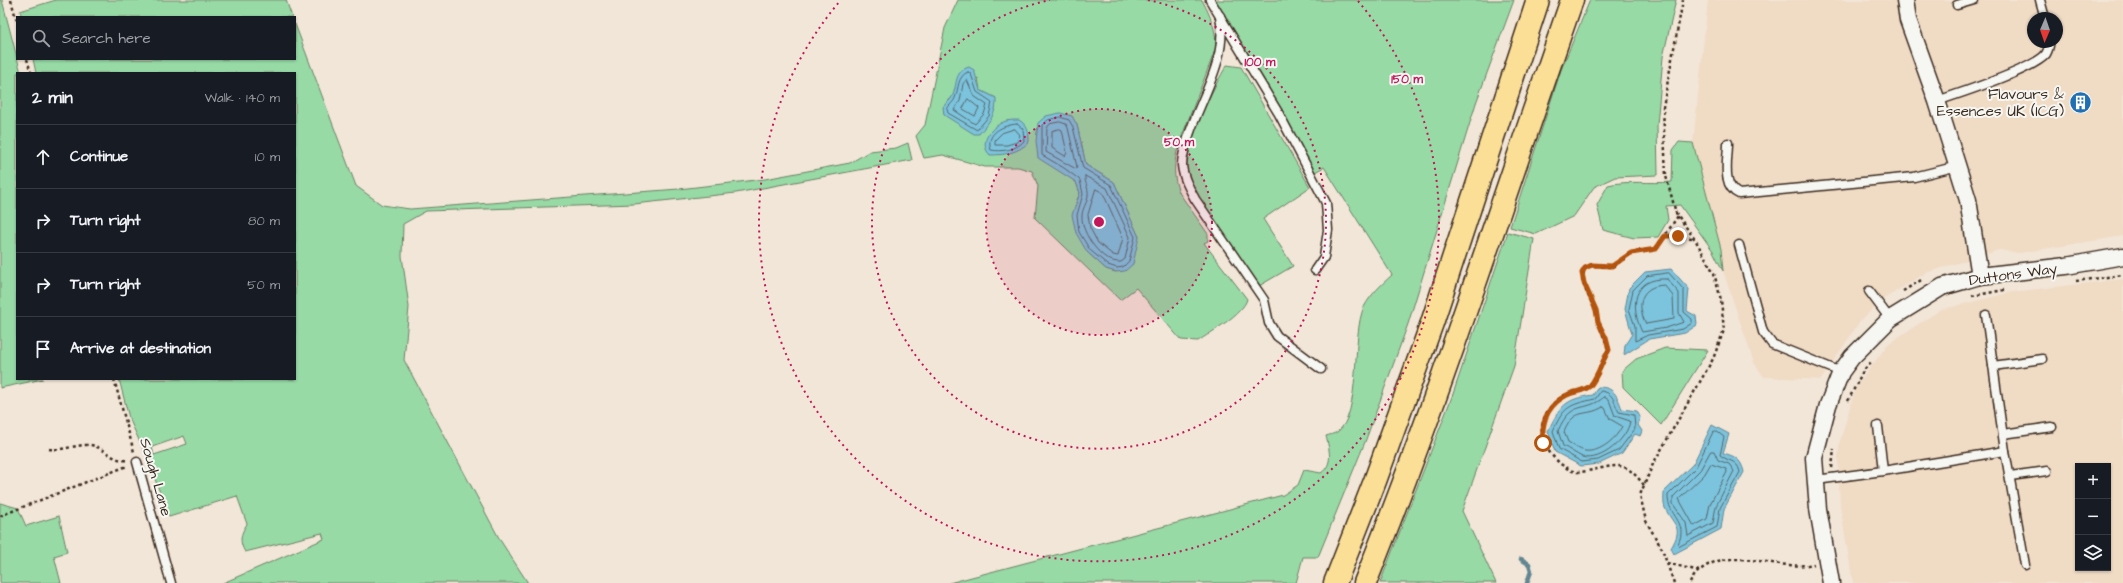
<!DOCTYPE html>
<html lang="en">
<head>
<meta charset="utf-8">
<style>
	body { margin:0; font-family:"Architects Daughter",sans-serif; background:#20242c; color:#f1f3f6 }
	.controls { position:absolute; right:12px; bottom:12px; display:grid; overflow:hidden; border-radius:0px; box-shadow:0 1px 3px #0004 }
	.controls button { width:36px; height:36px; display:grid; place-items:center; padding:0; border:0; border-bottom:1px solid #363941; background:#171b24; color:#f1f3f6; font:20px sans-serif }
	.compass { position:absolute; left:2027px; top:12px; width:36px; height:36px; border-radius:50%; background:#171b24; box-shadow:0 1px 3px #0004; rotate:182deg }
	.stop { position:absolute; width:12px; height:12px; margin:-9px; border:3px solid #b45309; border-radius:50%; background:#fff }
	.stop.end { background:#b45309; border-color:#fff; box-shadow:0 1px 4px #0008 }
	.list { margin:0; padding:0; list-style:none }
	h2 { display:flex; justify-content:space-between; align-items:center; height:52px; margin:0; padding:0 16px; font-size:17px }
	h2 small { font-size:13px; font-weight:400; color:#9ea1a6 }
	.list li { display:grid; grid-template-columns:26px 1fr auto; gap:12px; align-items:center; box-sizing:border-box; height:64px; padding:0 16px; border-top:1px solid #363941 }
	.list b { display:block; font-size:15px; white-space:nowrap }
	.list em { font-size:13px; font-style:normal; color:#9ea1a6 }
	.icon { flex:none; width:22px; height:22px; fill:none; stroke:currentColor; stroke-width:2; stroke-linecap:round; stroke-linejoin:round }
	.map { position:relative; flex:none; width:2123px; height:583px; overflow:hidden }
	.search { position:absolute; background:#171b24; box-shadow:0 1px 3px #0004; left:16px; top:16px; width:280px; height:44px; display:flex; align-items:center; gap:10px; box-sizing:border-box; padding:0 14px; border-radius:0px; color:#9ea1a6; font-size:15px }
	.panel { position:absolute; background:#171b24; box-shadow:0 1px 3px #0004; left:16px; top:72px; width:280px; height:308px; border-radius:0px }
	.map>svg:first-child { display:block }
	.built { fill:#f0dbc5; fill-rule:evenodd }
	.green { fill:#97daa6; stroke:#698262; fill-rule:evenodd }
	.water { fill:#7cc3dd; stroke:#628691 }
	.lines { fill:none; stroke-linecap:round; stroke-linejoin:round }
	.shore { stroke:#55676a; stroke-width:1 }
	.stream { stroke:#628691; stroke-width:4.5 }
	.lane-casing { stroke:#3b2a1e; stroke-width:11 }
	.street-casing { stroke:#3b2a1e; stroke-width:19 }
	.highway-casing { stroke:#3b2a1e; stroke-width:25 }
	.path { stroke:#3b2a1e; stroke-width:2.5; stroke-dasharray:3 3; stroke-linecap:butt }
	.lane { stroke:#f6f6f2; stroke-width:8 }
	.street { stroke:#f6f6f2; stroke-width:16 }
	.highway { stroke:#fbdf96; stroke-width:22 }
	.route { stroke:#b45309; stroke-width:5 }
	.ring { fill:none; stroke:#c2185b; stroke-width:2; stroke-dasharray:2 4 }
	.labels { text-anchor:middle; stroke-width:4; stroke-linejoin:round; paint-order:stroke }
	.poi-label { font-size:15px; fill:#3b2a1e; stroke:#f6f6f2; text-anchor:end }
	.street-label { font-size:15px; fill:#3b2a1e; stroke:#f6f6f2 }
	.centre { fill:#c2185b; stroke:#f6f6f2; stroke-width:2 }
	.ring-label { font-size:12px; text-anchor:middle; font-weight:bold; fill:#c2185b; stroke:#f6f6f2; stroke-width:4; stroke-linejoin:round; paint-order:stroke }
</style>
</head>
<body>
<div class="map">
<svg width="2123" height="583" viewBox="0 0 2123 583">
	<rect width="100%" height="100%" fill="#f2e6d8"/>
	<filter id="ink" filterUnits="userSpaceOnUse"><feTurbulence type="fractalNoise" baseFrequency=".025" numOctaves="2"/><feDisplacementMap in="SourceGraphic" scale="8" xChannelSelector="R" yChannelSelector="G"/><feConvolveMatrix kernelMatrix="1 2 1 2 8 2 1 2 1" color-interpolation-filters="sRGB"/></filter>
	<g filter="url(#ink)">
		<!-- built -->
		<g class="built">
			<path d="M1708 0H2123V236L2019 253 1999 250 1926 273 1885 298 1860 321 1821 380 1764 377 1754 363 1723 271 1721 249 1694 153 1693 143ZM2033 18H2057V42H2033Z"/>
			<path d="M2123 279V583H1853L1840 506 1838 458 1840 441 1856 387 1888 344 1940 310 2012 292ZM2078 466H2108V568H2078Z"/>
		</g>
		<!-- green -->
		<g class="green">
			<polygon points="0,0 2,0 21,73 17,73 17,379 43,379 0,388"/>
			<polygon points="56,0 286,0 292,17 22,17 20,11"/>
			<path d="M958 0H1202C1211 17 1216 29 1216 48L1179 144C1174 160 1172 178 1180 194L1208 234V241L1204 243 1247 299C1244 313 1210 333 1198 341L1181 340 1136 288 1120 300 1035 218 1038 186 1032 171 1018 167H985L943 155 924 158 916 136 925 125 945 28ZM978 78 980 90 996 98 943 107 952 97ZM1077 125 1086 165 1114 182 1139 237 1116 272 1106 269 1087 252 1076 202 1080 193 1076 182 1061 171Z"/>
			<path d="M1213 0H1514L1476 103 1408 324 1365 442 1318 557H1303L1296 583H949L1283 495 1298 485 1304 470 1321 473C1334 464 1329 449 1326 436 1329 435 1334 434 1337 432 1362 416 1351 334 1364 307 1371 294 1381 285 1392 275L1324 167 1315 172Z"/>
			<polygon points="1590,0 1676,0 1663,57 1657,125 1658,175 1615,177 1594,187 1574,216 1536,234 1510,227 1561,70"/>
			<path d="M295 24 356 186 382 205 410 209 679 189 765 179 850 163 870 151 896 148 908 143 912 160 736 193 634 204 426 211 403 224 402 256 409 307 404 360 500 540 528 583H223L324 539 322 533 245 552C239 542 240 534 247 524L237 496 169 517 148 460 129 418 119 379H295V73H36L33 59H295ZM184 436 187 444 154 455 152 447Z"/>
			<path d="M1227 65 1241 67 1310 187 1263 219 1293 266 1259 286 1192 188C1189 180 1186 173 1187 164 1188 137 1213 88 1227 65Z"/>
			<path d="M1679 142 1693 143 1721 249 1723 271 1713 251 1680 205 1666 206 1668 220 1658 237 1634 238 1603 230 1597 205 1608 185C1629 180 1650 184 1672 182L1673 150Z"/>
			<polygon points="1508,232 1534,239 1514,366 1462,511 1496,583 1380,583 1453,394"/>
			<polygon points="1665,348 1708,350 1661,425 1623,387 1622,371 1636,359"/>
			<polygon points="0,503 18,508 26,526 59,516 67,552 54,556 61,583 0,583"/>
		</g>
		<!-- water -->
		<g class="water">
			<path d="M969 67 974 70 980 90 996 98C997 114 989 122 979 134H974L944 115 943 107C945 104 950 101 952 97 958 85 953 72 969 67Z"/>
			<polygon points="1060,113 1072,116 1077,125 1086,165 1114,182 1139,237 1133,264 1125,271 1116,272 1106,269 1087,252 1076,233 1072,215 1080,193 1076,182 1038,158 1036,141 1038,123 1046,116"/>
			<path d="M1019 120C1028 126 1029 131 1029 142 1018 153 1005 155 990 155 977 142 993 125 1006 121 1010 120 1014 120 1019 120Z"/>
			<polygon points="1671,269 1689,289 1687,311 1696,316 1697,325 1685,333 1649,339 1624,355 1625,345 1632,334 1625,309 1629,288 1645,272"/>
			<path d="M1598 387C1614 387 1617 395 1622 409L1637 411 1640 417 1638 425 1642 431 1640 436 1635 434 1622 453 1599 464 1581 466 1555 452 1548 431C1560 406 1565 399 1593 395Z"/>
			<path d="M1712 425 1729 434 1723 453C1735 456 1741 459 1744 472L1724 509 1721 529 1674 554 1671 548C1684 526 1674 527 1665 508 1663 504 1664 497 1664 492L1693 464Z"/>
		</g>
		<g class="lines">
			<!-- shore -->
			<g class="shore">
				<path d="M968 72 971 74 977 92 992 102 989 116 977 130 948 113 947 109C949 105 954 102 955 98 959 89 957 76 968 72Z"/>
				<polygon points="967,80 974,96 987,105 984,114 975,124 954,110 960,101 963,84"/>
				<polygon points="968,99 979,108 975,116 963,109"/>
				<polygon points="1060,117 1069,120 1073,127 1083,168 1111,185 1135,237 1129,261 1123,267 1117,268 1108,265 1090,250 1079,232 1077,215 1083,194 1080,180 1064,168 1042,155 1042,125 1048,120"/>
				<polygon points="1060,122 1066,124 1068,128 1077,167 1076,169 1046,152 1047,128 1050,124"/>
				<path d="M1017 124 1023 129 1024 141C1016 150 1002 152 991 150 985 133 1003 125 1017 124Z"/>
				<polygon points="1015,129 1020,135 1017,142 1007,145 995,145 995,140 1002,133"/>
				<polygon points="1060,129 1062,130 1067,153 1065,156 1052,148 1052,131"/>
				<path d="M1085 176 1107 188 1130 237 1125 259 1121 262C1102 264 1081 233 1082 216 1082 208 1088 202 1088 195 1089 188 1084 182 1085 176Z"/>
				<polygon points="1096,189 1103,193 1123,238 1118,256 1113,255 1098,243 1090,228 1088,215"/>
				<polygon points="1669,273 1684,290 1684,312 1692,319 1692,323 1683,329 1648,335 1635,341 1635,326 1629,309 1633,290 1647,276"/>
				<path d="M1667 279 1679 293V313L1684 322 1666 328 1642 332C1630 307 1632 277 1667 279Z"/>
				<path d="M1664 285 1673 296 1674 319 1646 324C1636 305 1640 286 1664 285Z"/>
				<path d="M1601 391C1615 393 1613 402 1619 412L1634 415 1635 429 1619 450 1598 460 1582 462 1559 449 1553 431C1564 406 1569 405 1595 399Z"/>
				<path d="M1604 397 1609 400 1615 416 1630 421C1628 438 1601 463 1582 457 1576 454 1569 449 1563 446L1558 431C1572 398 1585 414 1604 397Z"/>
				<path d="M1603 407 1605 408 1610 419 1622 426C1617 438 1600 453 1585 451 1579 450 1572 444 1568 442L1564 432C1575 406 1585 418 1603 407Z"/>
				<path d="M1716 431 1724 437 1720 455C1728 462 1737 459 1740 472L1720 508 1717 527 1680 546 1678 544C1689 521 1667 516 1668 495L1696 467 1713 432Z"/>
				<polygon points="1711,451 1714,451 1718,460 1729,464 1734,471 1716,506 1713,523 1688,536 1686,523 1673,504 1673,497 1700,470"/>
				<polygon points="1711,464 1726,469 1727,472 1710,504 1707,519 1694,526 1679,499 1704,475"/>
			</g>
			<!-- stream -->
			<polyline class="stream" points="1521,559 1529,564 1531,571 1527,583"/>
			<defs>
				<g id="lane">
					<polyline points="1210,0 1279,114 1326,203 1328,230 1324,257 1315,270"/>
					<polyline points="2040,0 2045,18"/>
					<polyline points="1957,5 1974,0"/>
					<path d="M1220 16C1228 59 1202 95 1189 135 1186 144 1182 155 1182 165 1183 177 1189 188 1195 199L1264 300 1269 323 1277 336 1321 369"/>
					<path d="M1937 101C1960 93 2033 70 2046 54 2048 50 2050 46 2049 42"/>
					<path d="M1728 143C1728 160 1721 186 1739 194L1914 177 1958 166"/>
					<polyline points="1739,245 1763,332 1772,344 1841,372"/>
					<polyline points="1869,291 1890,319"/>
					<polyline points="1986,315 2005,451 2025,565"/>
					<polyline points="1993,366 2042,359"/>
					<polyline points="1878,426 1883,471"/>
					<polyline points="2003,434 2052,427"/>
					<polyline points="137,462 171,583"/>
					<polyline points="2010,476 2047,471"/>
					<polyline points="1816,480 1883,471 2005,451"/>
				</g>
				<g id="street">
					<polyline points="1905,0 1908,20 1937,101 1968,200 1980,276"/>
					<polyline points="1831,583 1818,509 1814,458 1828,405 1841,372 1852,357 1890,319 1942,287 1980,276 2066,266 2123,256"/>
				</g>
				<g id="highway">
					<polyline points="1335,583 1375,481 1432,323 1538,0"/>
					<path d="M1365 583C1442 391 1504 195 1572 0"/>
				</g>
			</defs>
			<!-- lane casing -->
			<use href="#lane" class="lane-casing"/>
			<!-- street casing -->
			<use href="#street" class="street-casing"/>
			<!-- highway casing -->
			<use href="#highway" class="highway-casing"/>
			<!-- path -->
			<g class="path">
				<polyline points="11,0 17,22"/>
				<polyline points="27,59 31,73"/>
				<polyline points="1665,236 1693,238"/>
				<polyline points="2076,281 2123,275"/>
				<polyline points="1903,291 1923,279"/>
				<polyline points="1972,296 2004,290"/>
				<polyline points="114,379 134,452"/>
				<polyline points="1848,401 1863,371 1872,361"/>
				<path d="M49 449C63 451 77 444 90 445 105 447 112 462 128 460"/>
				<polyline points="1832,468 1834,449"/>
				<path d="M1644 485C1638 478 1632 470 1624 467 1613 463 1591 472 1578 472 1572 472 1567 468 1562 465 1546 452 1536 435 1546 415 1550 406 1559 398 1568 394 1575 391 1584 392 1590 385 1599 375 1602 361 1609 350 1606 340 1601 331 1598 321 1597 317 1597 312 1595 309 1590 296 1578 282 1585 268L1592 265 1612 267 1631 253 1656 249 1678 216"/>
				<polyline points="0,516 127,466"/>
				<polyline points="1667,563 1699,571"/>
				<polyline points="1674,583 1662,549 1646,521 1640,495 1653,464 1713,359 1724,330 1721,300 1714,273 1696,241 1676,213 1666,176 1663,107 1683,0"/>
				<path d="M1690 583C1692 579 1695 574 1699 571 1731 544 1778 572 1814 564"/>
			</g>
			<!-- lane -->
			<use href="#lane" class="lane"/>
			<!-- street -->
			<use href="#street" class="street"/>
			<!-- highway -->
			<use href="#highway" class="highway"/>
		</g>
	</g>
	<g class="lines" filter="url(#ink)">
		<!-- route -->
		<path class="route" d="M1543 443C1541 422 1547 405 1567 395 1574 391 1583 392 1590 386 1598 376 1602 361 1609 350L1606 338 1598 322 1596 310 1584 283 1582 273 1585 268 1592 265 1612 266 1631 253 1656 249 1665 236H1678"/>
	</g>
	<!-- distance rings -->
	<circle cx="1099" cy="222" r="113" fill="#c2185b" fill-opacity=".12"/>
	<g class="ring">
		<circle cx="1099" cy="222" r="113"/>
		<path d="M1148 0A227 227 0 1 1 1050 0"/>
		<path d="M1358 1A340 340 0 1 1 840 1"/>
	</g>
	<!-- icons -->
	<defs>
		<symbol id="building-disc" viewBox="-11 -11 22 22"><circle r="9.5" fill="#1f6fb2" stroke="#f6f6f2"/><path d="M-4-6H4V6H1V3H-1V6H-4ZM-2.5-4.3h1.7v1.8h-1.7ZM.8-4.3h1.7v1.8H.8ZM-2.5-1h1.7V.8h-1.7ZM.8-1h1.7V.8H.8Z" fill="#fff"/></symbol>
	</defs>
	<g fill-rule="evenodd">
		<use href="#building-disc" x="2068" y="90" width="25" height="25"/>
	</g>
	<g class="labels">
		<!-- poi labels -->
		<g class="poi-label">
			<text x="2064" y="99">Flavours &amp;<tspan x="2064" dy="17">Essences UK (ICG)</tspan></text>
		</g>
		<!-- street labels -->
		<g class="street-label">
			<text transform="translate(2013 274) rotate(-8)" y="5">Duttons Way</text>
			<text transform="translate(156 477) rotate(74)" y="5">Sough Lane</text>
		</g>
	</g>
	<circle cx="1099" cy="222" r="6" class="centre"/>
	<g class="ring-label">
		<text x="1260" y="66">100 m</text>
		<text x="1407" y="83">150 m</text>
		<text x="1179" y="146">50 m</text>
	</g>
</svg>
<div class="controls">
<button>+</button>
<button>−</button>
<button><svg class="icon" aria-label="layers" viewBox="0 0 24 24"><path d="M12 4l9 5-9 5-9-5zM3 14l9 5 9-5"/></svg></button>
</div>
<svg class="compass" viewBox="-18 -18 36 36"><path d="M0-13l5 13h-10z" fill="#e53935"/><path d="M0 13l5-13h-10z" fill="#9ea1a6"/></svg>
<div class="stop" style="left:1543px;top:443px"></div>
<div class="stop end" style="left:1678px;top:236px"></div>
<div class="search"><svg class="icon" aria-label="search" viewBox="0 0 24 24"><circle cx="10" cy="10" r="6"/><path d="M15 15l6 6"/></svg>Search here</div>
<section class="panel">
<h2>2 min<small>Walk · 140 m</small></h2>
<ul class="list">
<li><svg class="icon" aria-label="ahead" viewBox="0 0 24 24"><path d="M12 20V5M6 11l6-6 6 6"/></svg><div><b>Continue</b></div><em>10 m</em></li>
<li><svg class="icon" aria-label="right" viewBox="0 0 24 24"><path d="M7 20v-9h11M14 6l5 5-5 5"/></svg><div><b>Turn right</b></div><em>80 m</em></li>
<li><svg class="icon" aria-label="right" viewBox="0 0 24 24"><path d="M7 20v-9h11M14 6l5 5-5 5"/></svg><div><b>Turn right</b></div><em>50 m</em></li>
<li><svg class="icon" aria-label="arrive" viewBox="0 0 24 24"><path d="M6 21V4h12l-3 4 3 4H6"/></svg><div><b>Arrive at destination</b></div></li>
</ul>
</section>
</div>
</body>
</html>
